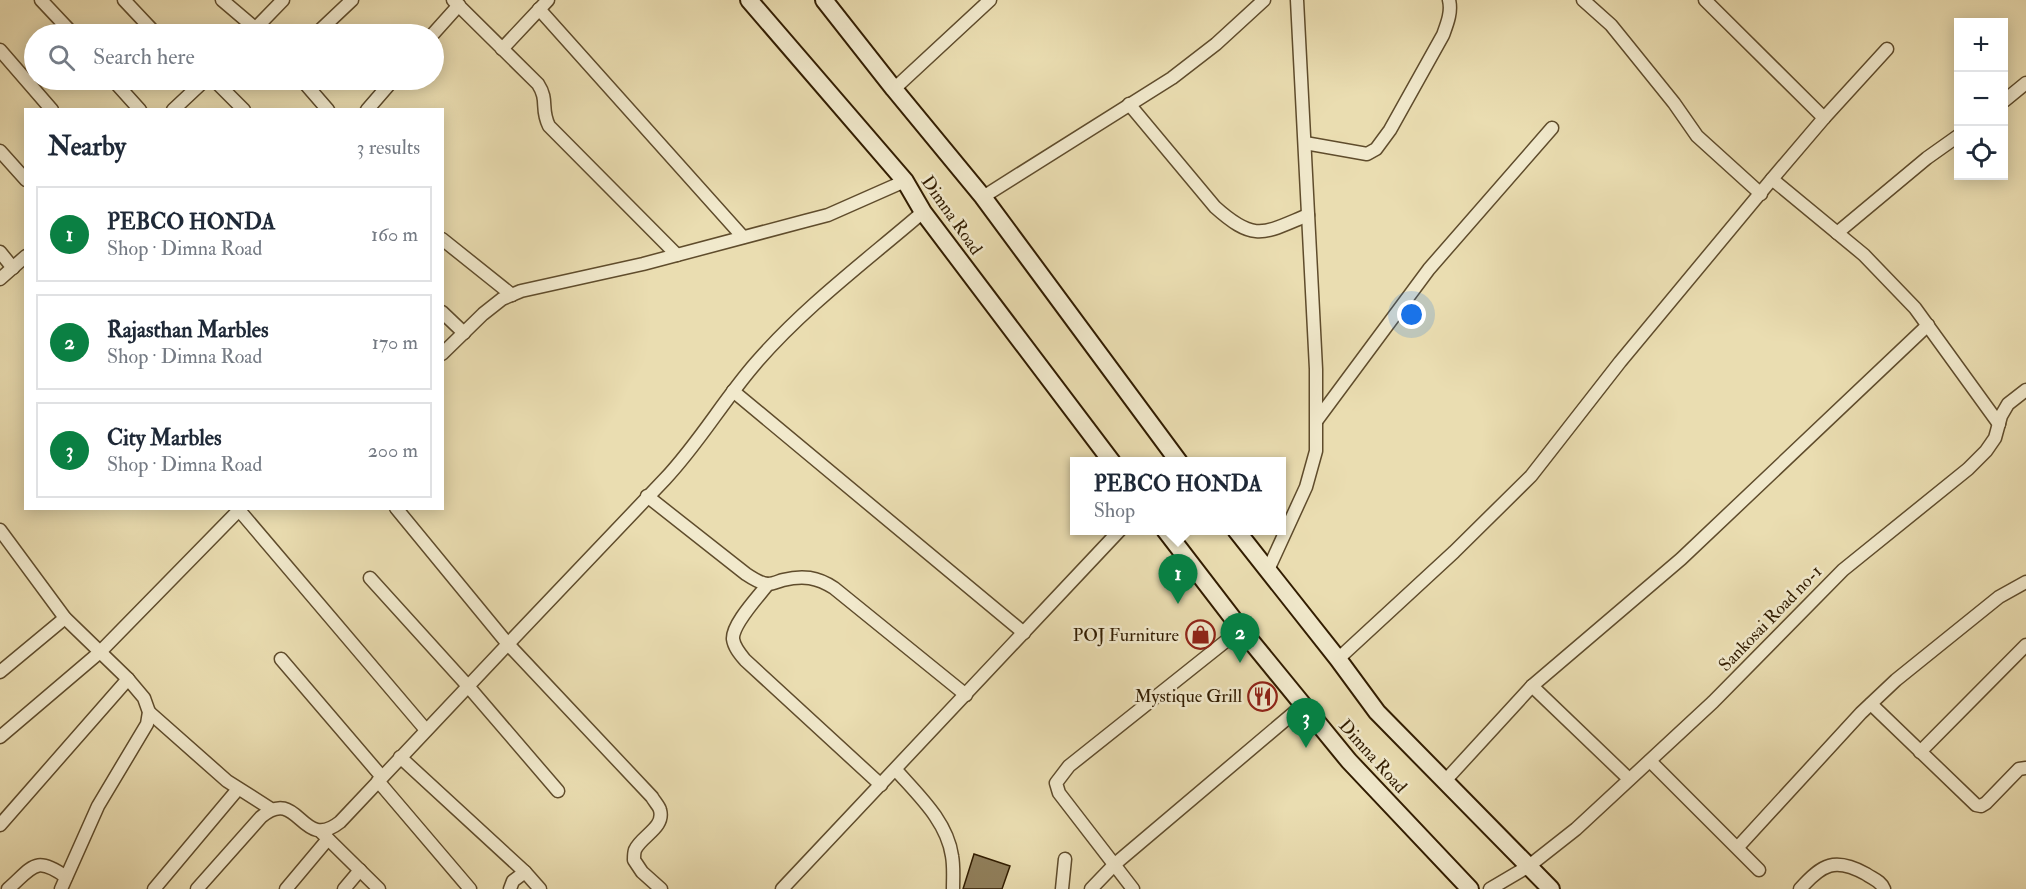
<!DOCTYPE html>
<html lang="en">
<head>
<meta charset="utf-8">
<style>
	body { margin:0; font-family:"IM FELL Double Pica",serif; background:#f2f2f3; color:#1f2937 }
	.controls { position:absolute; right:18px; top:18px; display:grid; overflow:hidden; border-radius:0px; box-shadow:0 3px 15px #0003 }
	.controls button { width:54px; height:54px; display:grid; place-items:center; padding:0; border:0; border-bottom:2px solid #e0e1e3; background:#fff; color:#1f2937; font:30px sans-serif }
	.you { position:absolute; left:1412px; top:315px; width:21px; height:21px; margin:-15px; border:4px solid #fff; border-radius:50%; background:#1a73e8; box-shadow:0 0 0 9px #1a73e833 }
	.badge { display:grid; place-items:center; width:39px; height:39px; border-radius:50%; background:#0b8043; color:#fff; font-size:20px; font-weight:700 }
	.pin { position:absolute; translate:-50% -50px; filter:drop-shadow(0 2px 3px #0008) }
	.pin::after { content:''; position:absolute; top:32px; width:21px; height:18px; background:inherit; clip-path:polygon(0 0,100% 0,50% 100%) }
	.popup { position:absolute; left:1070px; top:457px; width:216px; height:78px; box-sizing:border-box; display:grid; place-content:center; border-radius:0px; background:#fff; filter:drop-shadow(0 2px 4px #0005); font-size:20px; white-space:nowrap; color:#747a83 }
	.popup b { font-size:22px; color:#1f2937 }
	.popup::after { content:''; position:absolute; left:50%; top:100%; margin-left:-12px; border:12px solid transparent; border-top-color:#fff }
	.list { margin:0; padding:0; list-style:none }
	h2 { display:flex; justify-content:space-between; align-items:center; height:78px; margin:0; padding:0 24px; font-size:26px }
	h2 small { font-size:20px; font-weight:400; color:#747a83 }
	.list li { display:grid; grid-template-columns:39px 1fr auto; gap:18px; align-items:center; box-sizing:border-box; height:96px; margin:0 12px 12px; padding:0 12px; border:2px solid #e0e1e3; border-radius:0px }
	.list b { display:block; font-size:22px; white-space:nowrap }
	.list p { margin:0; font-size:20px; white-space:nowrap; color:#747a83 }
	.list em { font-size:20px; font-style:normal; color:#747a83 }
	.icon { flex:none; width:33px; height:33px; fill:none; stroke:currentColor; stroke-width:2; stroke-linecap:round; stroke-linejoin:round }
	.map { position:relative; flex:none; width:2026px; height:889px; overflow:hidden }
	.search { position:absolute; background:#fff; box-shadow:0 3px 15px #0003; left:24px; top:24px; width:420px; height:66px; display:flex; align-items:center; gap:15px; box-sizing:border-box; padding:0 21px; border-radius:33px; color:#747a83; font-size:22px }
	.panel { position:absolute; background:#fff; box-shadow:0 3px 15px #0003; left:24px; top:108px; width:420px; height:402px; border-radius:0px }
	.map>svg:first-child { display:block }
	.building { fill:#91805c; stroke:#311c00; stroke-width:1.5 }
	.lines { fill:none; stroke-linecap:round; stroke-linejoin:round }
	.street-casing { stroke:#5f4c2c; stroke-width:15 }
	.secondary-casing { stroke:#311c00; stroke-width:20 }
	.street { stroke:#f1e9cc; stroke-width:12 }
	.secondary { stroke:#f1e9cc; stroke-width:16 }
	.labels { text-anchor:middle; stroke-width:5; stroke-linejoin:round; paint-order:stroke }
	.street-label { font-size:18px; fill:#311c00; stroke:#f1e9cc }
	.poi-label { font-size:18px; fill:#311c00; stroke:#f1e9cc; text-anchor:end }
</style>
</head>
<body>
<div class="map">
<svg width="2026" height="889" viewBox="0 0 2026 889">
	<rect width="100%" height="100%" fill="#eaddb1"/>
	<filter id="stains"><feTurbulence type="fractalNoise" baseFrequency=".00333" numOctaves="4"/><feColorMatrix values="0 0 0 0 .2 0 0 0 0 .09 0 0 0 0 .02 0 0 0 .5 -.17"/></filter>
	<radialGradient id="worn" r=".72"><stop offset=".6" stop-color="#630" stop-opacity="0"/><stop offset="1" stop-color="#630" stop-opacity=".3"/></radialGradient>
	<!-- building -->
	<polygon class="building" points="974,854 1010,866 1002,889 963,889"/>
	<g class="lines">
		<defs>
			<g id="street">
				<polyline points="41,0 73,34"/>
				<polyline points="124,0 156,34"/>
				<polyline points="222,0 262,34"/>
				<path d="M453 0 538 84C549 101 540 108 549 126L677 255"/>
				<polyline points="1583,0 1611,25 1628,46 1674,103 1697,136 1761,194"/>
				<polyline points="1705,0 1824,118"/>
				<polyline points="539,9 743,237"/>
				<polyline points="250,34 283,0"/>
				<polyline points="316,34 352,0"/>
				<polyline points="433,34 459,5"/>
				<polyline points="502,49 548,0"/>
				<polyline points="0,50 52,110"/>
				<polyline points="113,80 140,110"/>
				<polyline points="214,80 244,110"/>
				<polyline points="302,80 328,110"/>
				<polyline points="894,89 990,0"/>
				<polyline points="2004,101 2026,83"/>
				<path d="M1129 104 1215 207C1255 243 1264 233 1308 215"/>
				<polyline points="173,110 205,80"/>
				<polyline points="367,110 393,80"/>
				<path d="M1305 143 1367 154 1376 149 1390 130 1443 35C1447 24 1452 12 1449 0"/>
				<polyline points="0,151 26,180"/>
				<polyline points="1772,179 1864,255 1915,308 1999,424"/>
				<polyline points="983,197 1172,78 1216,44 1264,0"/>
				<polyline points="1837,233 1927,158 1958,136"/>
				<polyline points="442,239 512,295"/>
				<polyline points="0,252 13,268"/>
				<polyline points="0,279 26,256"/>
				<polyline points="442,312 464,333"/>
				<polyline points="442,354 483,314 502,299 521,291 643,264 805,221 828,215 905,181"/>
				<polyline points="733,391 1024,633"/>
				<polyline points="1317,420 1429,269 1552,128"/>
				<path d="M647 496 746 574C752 578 761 584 768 584 773 584 779 581 783 580 803 575 817 577 834 588L966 695"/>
				<path d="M396 508 507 643 652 797C654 801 659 806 660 810 665 828 641 836 635 850 634 853 634 857 634 860L642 872 661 889"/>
				<polyline points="239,510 426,730"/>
				<polyline points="0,530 65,618 128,679 144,698 149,712 147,724 98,806 61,889"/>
				<polyline points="1268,570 1306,487 1316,451 1316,369 1297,0"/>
				<polyline points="370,578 467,685 558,791"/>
				<path d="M768 584C759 596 732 624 733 639 734 647 740 654 745 660L881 785"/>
				<polyline points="281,659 382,777"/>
				<polyline points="1338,659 1454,552 1531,476 1620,362 1772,179 1824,118 1887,49"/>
				<polyline points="0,672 65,618"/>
				<polyline points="1532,686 1629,779"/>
				<polyline points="1871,704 1976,805 1981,806 1986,803 2019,769 2026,768"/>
				<polyline points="149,712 227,781 271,809"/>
				<polyline points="0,737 100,652 241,508"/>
				<polyline points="1920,752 2026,645"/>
				<polyline points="400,757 525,872 513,881 510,889"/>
				<polyline points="1650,761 1759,870"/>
				<path d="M896 770C918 795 947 821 952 856 954 867 953 878 953 889"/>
				<polyline points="378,781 470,889"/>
				<polyline points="1444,782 1532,686 1681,559 1928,325"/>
				<polyline points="0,825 128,679"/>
				<polyline points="321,832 379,889"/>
				<polyline points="1738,847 1861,713 1896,680 1999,597 2026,582"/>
				<polyline points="525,872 540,889"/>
				<path d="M8 889C33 867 35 855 66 877"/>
				<polyline points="154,889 238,789"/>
				<path d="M197 889 261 817C299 785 301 853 340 822 448 707 556 593 665 479 699 443 723 401 755 364 804 307 866 261 923 212"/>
				<polyline points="286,889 328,839"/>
				<polyline points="344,889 360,870"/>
				<polyline points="782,889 1120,530"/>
				<polyline points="1062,889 1065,859"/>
				<polyline points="1091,889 1115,864 1303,705"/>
				<polyline points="1133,889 1059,793 1056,783 1069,766 1241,629"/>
				<polyline points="1490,889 1529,866 1576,829 1713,702 1843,570 1968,469 1986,451 1995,438 2001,416 2008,404 2026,390"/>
				<path d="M1800 889C1822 864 1835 857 1866 874 1873 879 1881 881 1884 889"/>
			</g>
			<g id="secondary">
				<polyline points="749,0 905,181 923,212 1112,462"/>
				<polyline points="824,0 894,89 983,197 1179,462"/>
				<polyline points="1165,530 1241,629 1349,761 1470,889"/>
				<polyline points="1236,530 1338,659 1377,712 1551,889"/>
			</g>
		</defs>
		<!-- street casing -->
		<use href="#street" class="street-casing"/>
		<!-- secondary casing -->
		<use href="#secondary" class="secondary-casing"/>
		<!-- street -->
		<use href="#street" class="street"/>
		<!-- secondary -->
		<use href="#secondary" class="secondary"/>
	</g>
	<!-- icons -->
	<defs>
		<symbol id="shop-ring" viewBox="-11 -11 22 22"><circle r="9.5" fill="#f1e9cc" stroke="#8f2418" stroke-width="1.5"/><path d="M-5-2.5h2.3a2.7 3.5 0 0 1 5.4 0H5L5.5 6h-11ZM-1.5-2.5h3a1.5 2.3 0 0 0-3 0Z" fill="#8f2418"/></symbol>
		<symbol id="restaurant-ring" viewBox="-11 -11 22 22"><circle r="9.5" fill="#f1e9cc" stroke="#8f2418" stroke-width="1.5"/><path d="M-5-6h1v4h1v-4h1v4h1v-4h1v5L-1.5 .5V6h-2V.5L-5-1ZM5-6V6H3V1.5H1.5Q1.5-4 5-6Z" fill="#8f2418"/></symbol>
	</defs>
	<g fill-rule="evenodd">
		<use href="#shop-ring" x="1184" y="618" width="33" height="33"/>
		<use href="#restaurant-ring" x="1246" y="680" width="33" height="33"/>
	</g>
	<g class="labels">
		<!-- street labels -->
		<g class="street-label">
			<text transform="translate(952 215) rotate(55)" y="6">Dimna Road</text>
			<text transform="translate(1770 618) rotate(-46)" y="6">Sankosai Road no-1</text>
			<text transform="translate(1373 756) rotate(48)" y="6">Dimna Road</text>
		</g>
		<!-- poi labels -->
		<g class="poi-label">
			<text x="1179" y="641">POJ Furniture</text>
			<text x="1242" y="702">Mystique Grill</text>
		</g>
	</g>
	<rect width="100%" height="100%" filter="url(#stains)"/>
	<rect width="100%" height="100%" fill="url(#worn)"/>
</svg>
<div class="controls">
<button>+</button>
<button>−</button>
<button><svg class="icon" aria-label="locate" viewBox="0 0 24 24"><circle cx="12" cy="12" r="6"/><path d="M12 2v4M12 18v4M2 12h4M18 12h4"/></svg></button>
</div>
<div class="you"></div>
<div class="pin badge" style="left:1178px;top:604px">1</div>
<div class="popup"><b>PEBCO HONDA</b>Shop</div>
<div class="pin badge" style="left:1240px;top:663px">2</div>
<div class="pin badge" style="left:1306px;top:748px">3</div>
<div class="search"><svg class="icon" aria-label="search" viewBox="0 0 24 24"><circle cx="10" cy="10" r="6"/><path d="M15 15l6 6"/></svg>Search here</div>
<section class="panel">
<h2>Nearby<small>3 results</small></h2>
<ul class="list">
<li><span class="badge">1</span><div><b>PEBCO HONDA</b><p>Shop · Dimna Road</p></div><em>160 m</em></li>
<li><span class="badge">2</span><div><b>Rajasthan Marbles</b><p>Shop · Dimna Road</p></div><em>170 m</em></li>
<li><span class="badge">3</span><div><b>City Marbles</b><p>Shop · Dimna Road</p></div><em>200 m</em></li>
</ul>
</section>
</div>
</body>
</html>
